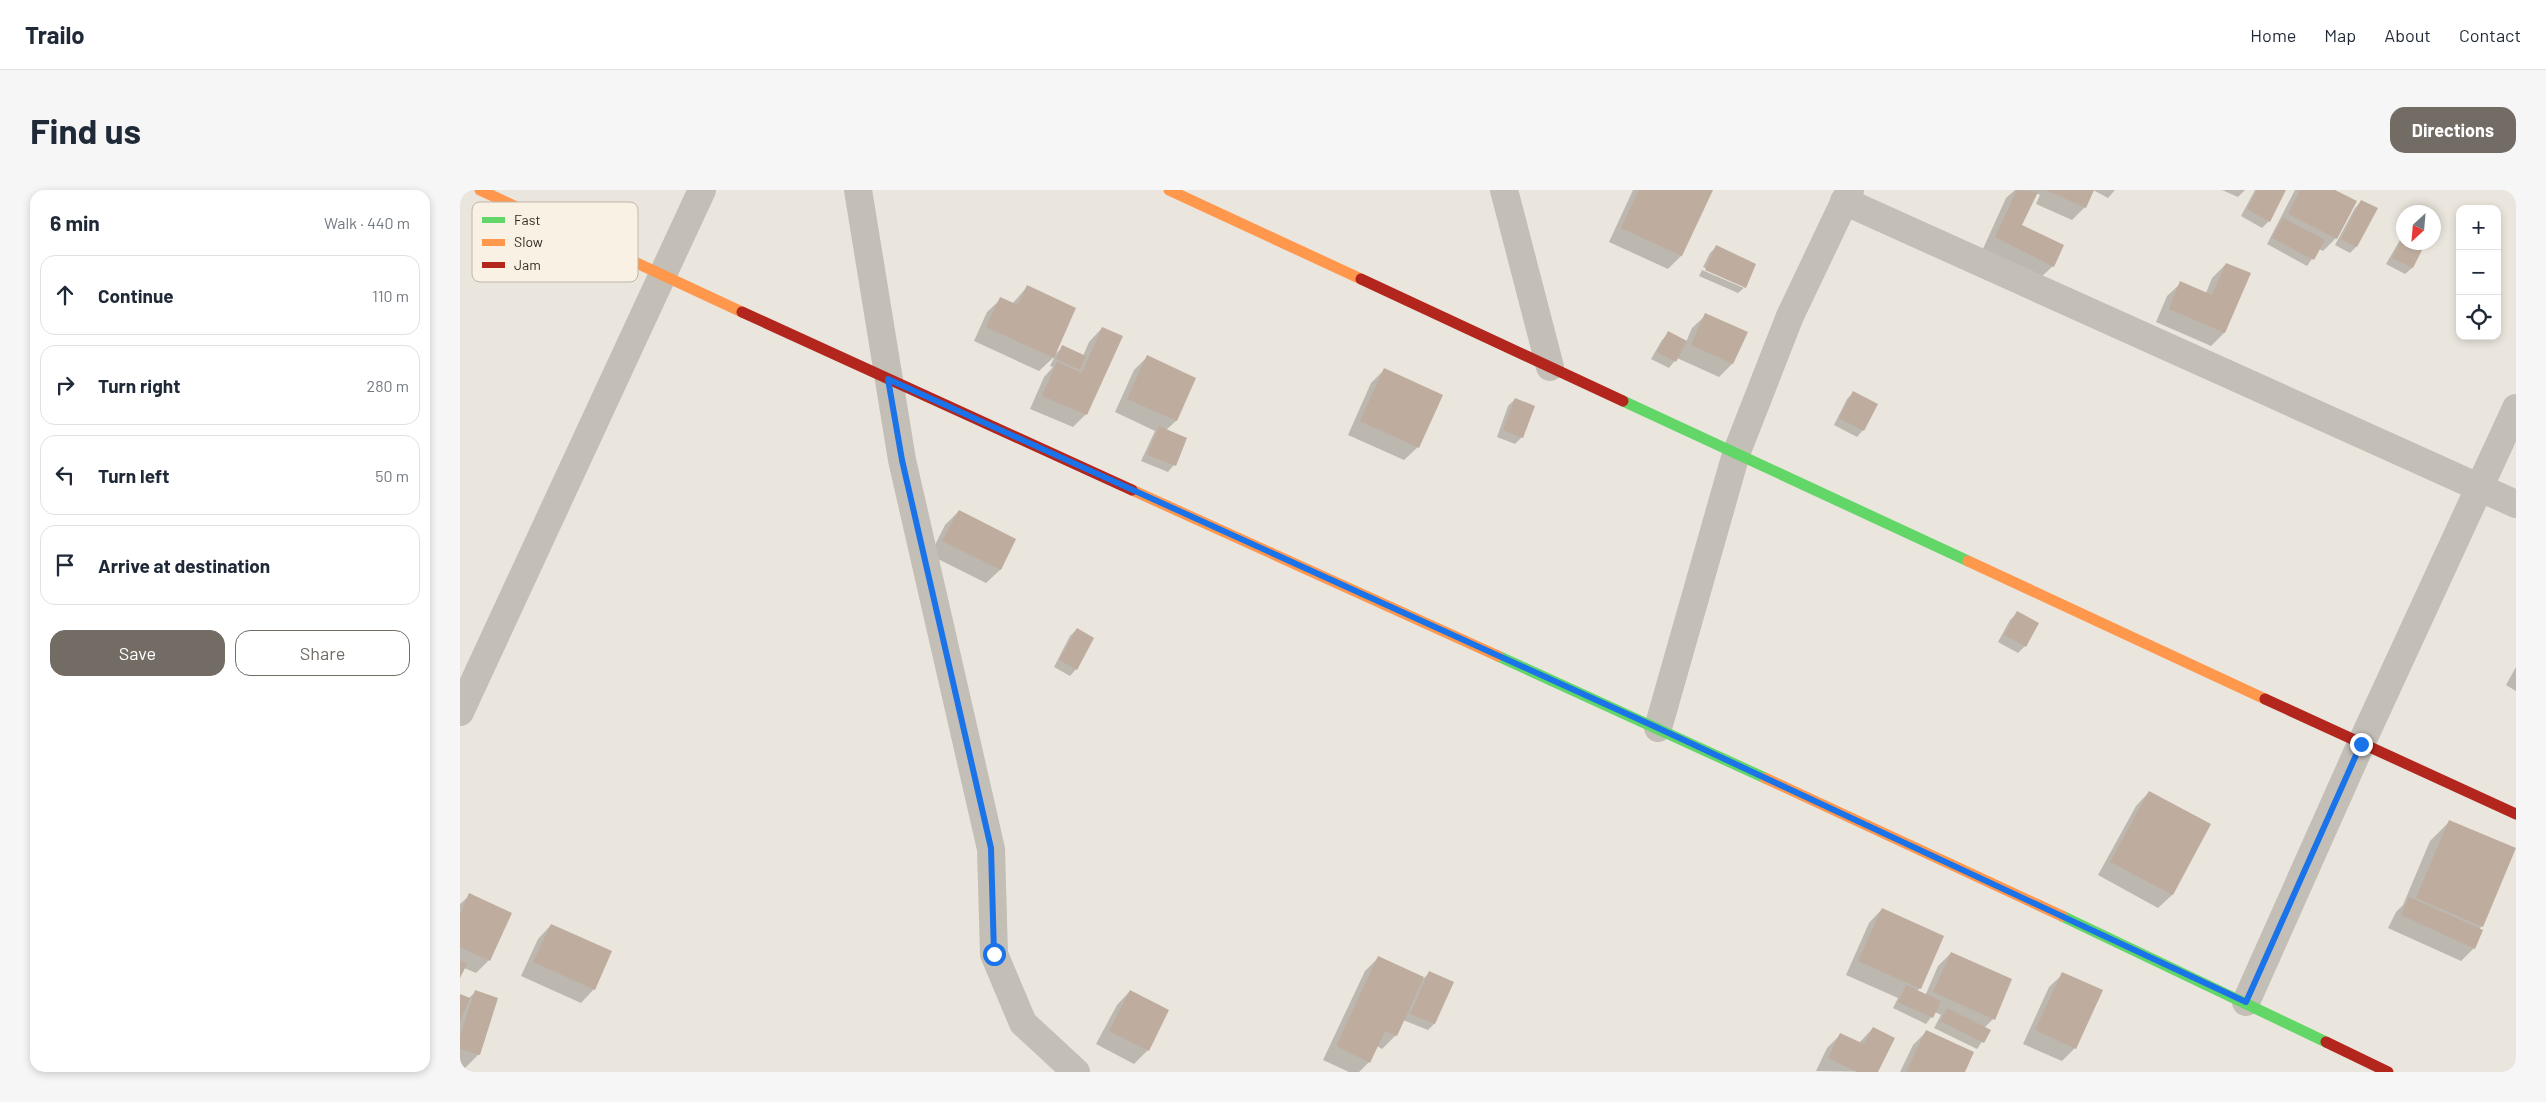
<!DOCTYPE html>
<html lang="en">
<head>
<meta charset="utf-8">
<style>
	body { margin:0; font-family:Barlow,sans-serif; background:#f6f6f7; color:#1f2937 }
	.controls { position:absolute; right:15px; top:15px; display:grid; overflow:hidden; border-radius:10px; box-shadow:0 2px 8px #0003 }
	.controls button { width:45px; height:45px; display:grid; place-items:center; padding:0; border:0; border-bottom:1px solid #e0e1e3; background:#fff; color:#1f2937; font:25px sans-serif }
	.compass { position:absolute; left:1936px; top:15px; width:45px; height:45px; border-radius:50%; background:#fff; box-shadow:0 2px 8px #0003; rotate:206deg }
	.stop { position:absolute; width:15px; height:15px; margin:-11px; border:4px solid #1a73e8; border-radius:50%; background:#fff }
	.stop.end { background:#1a73e8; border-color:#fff; box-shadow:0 1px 5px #0008 }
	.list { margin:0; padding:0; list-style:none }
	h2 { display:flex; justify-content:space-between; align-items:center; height:65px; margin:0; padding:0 20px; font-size:21px }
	h2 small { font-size:16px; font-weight:400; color:#747a83 }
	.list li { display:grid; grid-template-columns:32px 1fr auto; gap:15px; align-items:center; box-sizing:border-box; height:80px; margin:0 10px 10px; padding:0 10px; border:1px solid #e0e1e3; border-radius:15px }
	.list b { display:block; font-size:19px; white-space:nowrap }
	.list em { font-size:16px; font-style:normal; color:#747a83 }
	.actions { display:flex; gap:10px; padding:15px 20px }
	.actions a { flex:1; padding:11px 0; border:1px solid #736c65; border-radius:15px; text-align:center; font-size:18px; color:#736c65 }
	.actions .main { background:#736c65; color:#fff }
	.icon { flex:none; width:28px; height:28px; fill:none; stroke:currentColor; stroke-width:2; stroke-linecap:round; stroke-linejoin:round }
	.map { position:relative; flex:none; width:2056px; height:882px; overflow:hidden; border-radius:15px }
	header { display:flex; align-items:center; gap:30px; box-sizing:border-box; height:70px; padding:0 25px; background:#fff; border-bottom:1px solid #e0e1e3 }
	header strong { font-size:24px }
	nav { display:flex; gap:28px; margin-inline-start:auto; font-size:18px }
	.intro { display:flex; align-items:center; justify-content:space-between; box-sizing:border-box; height:120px; padding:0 30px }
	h1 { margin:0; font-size:35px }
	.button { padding:12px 22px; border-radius:15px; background:#736c65; color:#fff; font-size:18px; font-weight:700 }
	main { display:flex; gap:30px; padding:0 30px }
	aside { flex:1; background:#fff; border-radius:15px; box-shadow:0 2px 8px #0003 }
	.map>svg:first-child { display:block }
	.shadow { fill:#0003 }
	.building { fill:#beac9e }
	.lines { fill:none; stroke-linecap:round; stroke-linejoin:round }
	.street { stroke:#c3beb6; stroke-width:28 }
	.fast { stroke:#63d668; stroke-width:11 }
	.slow { stroke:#ff974d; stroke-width:11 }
	.jam { stroke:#b3261e; stroke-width:11 }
	.route { stroke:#1a73e8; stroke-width:6 }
	.key { fill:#f9f1e3; stroke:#beb6aa; stroke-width:1 }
	.key-label { font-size:14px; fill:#332b25 }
</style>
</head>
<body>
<header>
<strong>Trailo</strong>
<nav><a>Home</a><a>Map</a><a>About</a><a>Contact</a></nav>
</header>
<div class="intro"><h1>Find us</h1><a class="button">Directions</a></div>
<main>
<aside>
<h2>6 min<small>Walk · 440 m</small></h2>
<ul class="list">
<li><svg class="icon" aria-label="ahead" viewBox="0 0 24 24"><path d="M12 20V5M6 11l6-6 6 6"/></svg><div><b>Continue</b></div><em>110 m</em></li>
<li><svg class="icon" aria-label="right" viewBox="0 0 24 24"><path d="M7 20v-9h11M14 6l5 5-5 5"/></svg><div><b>Turn right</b></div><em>280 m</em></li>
<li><svg class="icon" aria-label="left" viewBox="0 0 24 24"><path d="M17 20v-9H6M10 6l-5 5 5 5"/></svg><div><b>Turn left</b></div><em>50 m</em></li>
<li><svg class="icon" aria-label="arrive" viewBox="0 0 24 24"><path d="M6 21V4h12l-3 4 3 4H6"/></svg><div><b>Arrive at destination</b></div></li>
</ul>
<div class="actions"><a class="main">Save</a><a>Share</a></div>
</aside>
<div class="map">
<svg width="2056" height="882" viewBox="0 0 2056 882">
	<rect width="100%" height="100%" fill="#ebe6dd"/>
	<!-- shadow -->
	<g class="shadow">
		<polygon points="1173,0 1252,0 1221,66 1208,79 1149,52"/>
		<polygon points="1555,0 1633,0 1625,17 1612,30 1576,14 1580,5 1576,3 1561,36 1593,76 1579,89 1522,61 1546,8"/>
		<polygon points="1633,0 1655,0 1648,8"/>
		<polygon points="1762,0 1785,0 1778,7"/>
		<polygon points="1795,0 1825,0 1809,31 1802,38 1781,26"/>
		<polygon points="1872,0 1876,48 1863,61 1859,59 1847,76 1807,54 1835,0"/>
		<polygon points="1901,11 1896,57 1890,63 1875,55 1895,18"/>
		<polygon points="1944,43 1944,52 1965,52 1952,78 1945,84 1926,74"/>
		<polygon points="1256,57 1285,97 1278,103 1239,86 1242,80 1284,98 1284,95 1243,77 1250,63"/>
		<polygon points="1766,74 1764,143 1751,156 1696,132 1707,106 1721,93 1746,103 1752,88"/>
		<polygon points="567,97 593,166 603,157 623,166 629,152 642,138 626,224 613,237 570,219 584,187 593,177 590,176 595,166 579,181 514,151 527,122 541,109 552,114"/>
		<polygon points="1246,125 1286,143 1272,174 1259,187 1217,168 1209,178 1191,169 1202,150 1209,143 1226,152 1232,138"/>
		<polygon points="687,167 735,189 716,231 706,240 714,275 708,282 681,271 695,241 655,222 674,180"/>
		<polygon points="924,180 958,257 944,270 888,245 911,193"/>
		<polygon points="1393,203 1403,240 1397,247 1374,235 1387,209"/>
		<polygon points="1055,209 1062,247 1055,254 1037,247 1048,216"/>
		<polygon points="499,321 555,350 540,380 526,393 470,365 485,335"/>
		<polygon points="1557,423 1565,456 1558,463 1538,452 1550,430"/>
		<polygon points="617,439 616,479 610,486 594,477 610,446"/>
		<polygon points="2056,477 2056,501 2046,495"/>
		<polygon points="1689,602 1749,635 1712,705 1698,718 1638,685 1676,616"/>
		<polygon points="1989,632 2022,736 2019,739 2014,758 2001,771 1928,738 1936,722 1943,715 1970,651"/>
		<polygon points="10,705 29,770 16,783 4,778 0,785 0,714"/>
		<polygon points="1422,719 1460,798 1456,802 1465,806 1478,776 1491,763 1533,829 1524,838 1530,840 1517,859 1474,838 1481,825 1475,822 1466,834 1433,818 1438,808 1386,785 1409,733"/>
		<polygon points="91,735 134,799 121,813 61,786 78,749"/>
		<polygon points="918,768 963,789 970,782 992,792 974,834 968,840 943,830 936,845 922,859 917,856 909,872 899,882 889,882 863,870 905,781"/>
		<polygon points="1603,784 1615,858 1602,871 1563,854 1589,797"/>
		<polygon points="670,801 688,860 674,874 636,854 657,815"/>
		<polygon points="15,802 19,864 5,878 0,876 0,805 8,809"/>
		<polygon points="1413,838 1417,882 1356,881 1367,858 1381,844 1399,853"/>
		<polygon points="1467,841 1504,882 1440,882 1453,855"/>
	</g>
	<!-- building -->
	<g class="building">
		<polygon points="1179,0 1253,0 1222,66 1161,38"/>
		<polygon points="1557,0 1578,2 1562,35 1604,55 1594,77 1535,47"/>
		<polygon points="1586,0 1634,0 1626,18"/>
		<polygon points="1797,0 1826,0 1810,32 1787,19"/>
		<polygon points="1840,0 1875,0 1897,11 1877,49 1828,24"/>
		<polygon points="1901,10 1918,18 1897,57 1881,49"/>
		<polygon points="1823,28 1865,50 1854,70 1812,48"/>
		<polygon points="1944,44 1944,52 1966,52 1953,78 1932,68"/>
		<polygon points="1256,55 1296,74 1286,98 1245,80"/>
		<polygon points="1766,73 1791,83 1765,143 1709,119 1720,91 1752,105"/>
		<polygon points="567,95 616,118 594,168 526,137 540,107 558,115"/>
		<polygon points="1245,123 1288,142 1273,174 1231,155"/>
		<polygon points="642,137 663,146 627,225 582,206 597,172 622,183"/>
		<polygon points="1208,141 1227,151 1216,172 1197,162"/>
		<polygon points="602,155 626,166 620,180 596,169"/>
		<polygon points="687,165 736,188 717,231 667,209"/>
		<polygon points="924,178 983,205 959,258 900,231"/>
		<polygon points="1393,201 1418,214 1404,241 1379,228"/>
		<polygon points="1055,208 1075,216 1063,248 1043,240"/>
		<polygon points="699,236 727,248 716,276 687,265"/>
		<polygon points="499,320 556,349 541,380 482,351"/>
		<polygon points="1557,421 1579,433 1566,457 1544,445"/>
		<polygon points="617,438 634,448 617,480 599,470"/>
		<polygon points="1689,601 1751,634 1713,705 1650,672"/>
		<polygon points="1989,630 2056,658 2023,737 1956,708"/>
		<polygon points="9,703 52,723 30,771 0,757 0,724"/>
		<polygon points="1949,707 2023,740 2015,759 1941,725"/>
		<polygon points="1422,718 1484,746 1461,799 1398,771"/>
		<polygon points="91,734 152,761 135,800 73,772"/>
		<polygon points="1491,762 1552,789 1535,830 1473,802"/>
		<polygon points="918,766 964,787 937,846 925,841 910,873 876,856"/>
		<polygon points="0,770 7,774 0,788"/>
		<polygon points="969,781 994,792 975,834 950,824"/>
		<polygon points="1602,782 1643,800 1616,859 1575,840"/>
		<polygon points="1446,795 1481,811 1473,828 1438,812"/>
		<polygon points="15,800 38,808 20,865 0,859 0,846"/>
		<polygon points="670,800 709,820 689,861 649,841"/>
		<polygon points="0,804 10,808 0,831"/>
		<polygon points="1487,818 1531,840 1524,853 1480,831"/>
		<polygon points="1413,837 1435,848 1418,882 1397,882 1368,868 1380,843 1404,854"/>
		<polygon points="1466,840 1514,862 1505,882 1446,882"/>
	</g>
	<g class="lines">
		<!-- street -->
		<g class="street">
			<polyline points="398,0 442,270 531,659 534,764 563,833 616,882"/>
			<polyline points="1044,0 1090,177"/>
			<polyline points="1384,11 2056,314"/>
			<polyline points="0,522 242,0"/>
			<polyline points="1198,538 1276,264 1330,126 1390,0"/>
			<polyline points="1786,812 1901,554 2056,218"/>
		</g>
		<!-- fast -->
		<g class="fast">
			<polyline points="1163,211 1508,371"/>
			<polyline points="1038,466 1305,588"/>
			<polyline points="1602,726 1866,852"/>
		</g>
		<!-- slow -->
		<g class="slow">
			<polyline points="20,0 282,122"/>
			<polyline points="709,0 901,89"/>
			<polyline points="672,300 1038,466"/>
			<polyline points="1508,371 1805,509"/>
			<polyline points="1305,588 1602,726"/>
		</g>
		<!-- jam -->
		<g class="jam">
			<polyline points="901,89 1163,211"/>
			<polyline points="282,122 672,300"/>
			<polyline points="1805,509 2056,624"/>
			<polyline points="1866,852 1928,882"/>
		</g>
	</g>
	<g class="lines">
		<!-- route -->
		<polyline class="route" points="534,764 531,658 442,270 428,189 1198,538 1786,812 1901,554"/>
	</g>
	<!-- legend -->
	<rect x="12" y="12" width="166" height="80" rx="8" class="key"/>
	<rect x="22" y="27" width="23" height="6" fill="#63d668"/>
	<rect x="22" y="49" width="23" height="7" fill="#ff974d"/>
	<rect x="22" y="72" width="23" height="6" fill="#b3261e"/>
	<g class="key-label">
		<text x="54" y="35">Fast</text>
		<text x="54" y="57">Slow</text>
		<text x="54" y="80">Jam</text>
	</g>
</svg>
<div class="controls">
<button>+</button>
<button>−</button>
<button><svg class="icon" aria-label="locate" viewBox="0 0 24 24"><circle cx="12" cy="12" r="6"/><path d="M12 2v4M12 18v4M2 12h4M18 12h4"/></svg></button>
</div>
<svg class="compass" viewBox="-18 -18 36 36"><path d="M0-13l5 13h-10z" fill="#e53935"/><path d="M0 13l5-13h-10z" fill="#747a83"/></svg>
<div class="stop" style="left:534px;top:764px"></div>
<div class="stop end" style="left:1901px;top:554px"></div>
</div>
</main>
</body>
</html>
